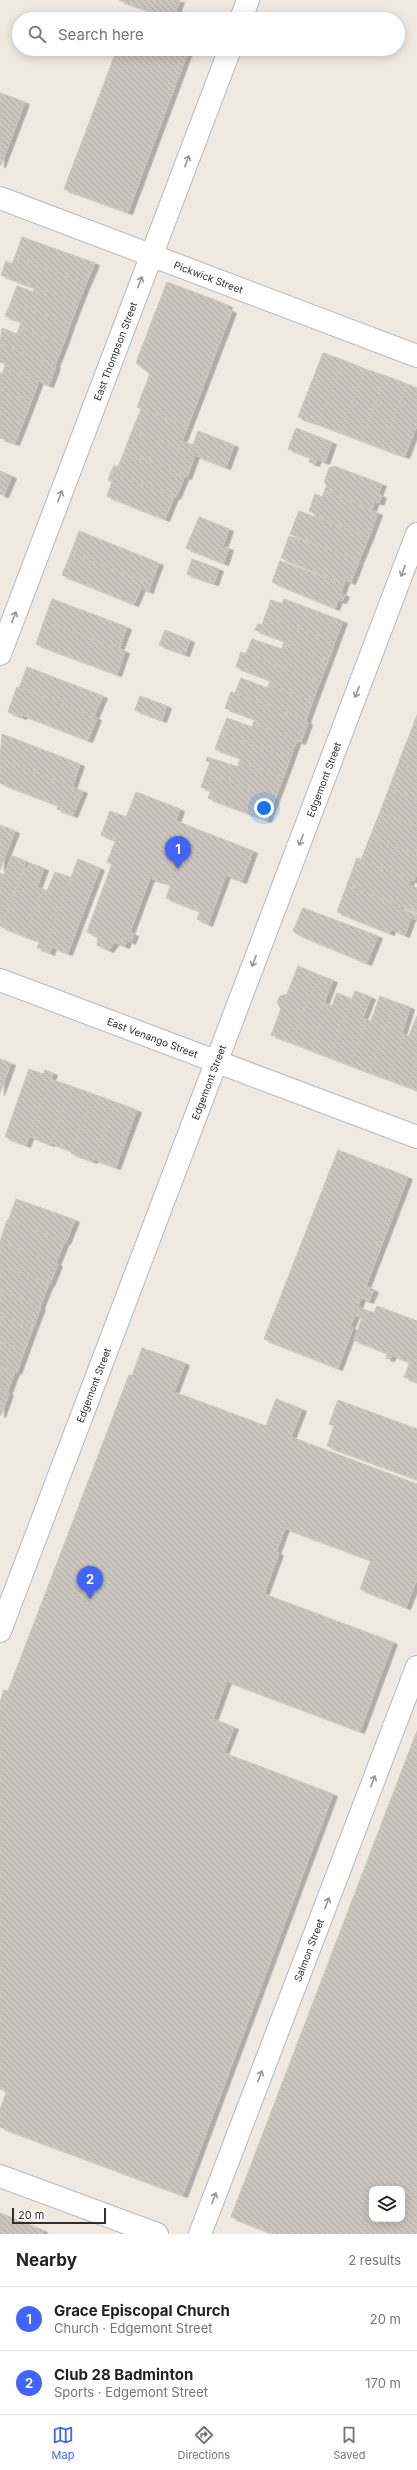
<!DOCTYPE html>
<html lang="en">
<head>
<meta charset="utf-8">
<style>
	body { margin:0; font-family:Inter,sans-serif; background:#f2f2f2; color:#202124 }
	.controls { position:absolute; right:12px; bottom:12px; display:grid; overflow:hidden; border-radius:8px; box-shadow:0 2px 10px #0003 }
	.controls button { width:36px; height:36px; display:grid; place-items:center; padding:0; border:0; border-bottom:1px solid #e0e0e0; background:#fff; color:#202124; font:20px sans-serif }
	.scale { position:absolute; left:12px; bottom:10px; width:94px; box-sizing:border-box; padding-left:4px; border:2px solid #2e2e2e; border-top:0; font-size:11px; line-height:14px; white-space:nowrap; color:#2e2e2e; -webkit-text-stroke:3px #fff; paint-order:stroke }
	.you { position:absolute; left:264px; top:808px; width:14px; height:14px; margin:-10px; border:3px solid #fff; border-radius:50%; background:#1a73e8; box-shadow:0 0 0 6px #1a73e833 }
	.badge { display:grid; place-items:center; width:26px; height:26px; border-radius:50%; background:#4264fb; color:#fff; font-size:13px; font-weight:700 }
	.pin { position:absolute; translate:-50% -33px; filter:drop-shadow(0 1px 2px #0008) }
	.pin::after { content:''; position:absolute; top:21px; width:14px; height:12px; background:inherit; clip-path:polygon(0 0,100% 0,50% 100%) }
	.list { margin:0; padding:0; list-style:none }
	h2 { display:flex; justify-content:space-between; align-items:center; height:52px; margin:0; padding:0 16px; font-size:17px }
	h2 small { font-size:13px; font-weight:400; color:#757577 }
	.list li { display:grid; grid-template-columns:26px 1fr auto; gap:12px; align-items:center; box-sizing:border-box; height:64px; padding:0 16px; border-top:1px solid #e0e0e0 }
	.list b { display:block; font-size:15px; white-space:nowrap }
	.list p { margin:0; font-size:13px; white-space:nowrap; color:#757577 }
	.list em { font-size:13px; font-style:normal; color:#757577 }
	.icon { flex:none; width:22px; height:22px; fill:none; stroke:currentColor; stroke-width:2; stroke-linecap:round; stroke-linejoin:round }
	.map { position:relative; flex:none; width:417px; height:2234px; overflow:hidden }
	.search { position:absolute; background:#fff; box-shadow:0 2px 10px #0003; left:12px; right:12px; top:12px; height:44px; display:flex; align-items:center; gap:10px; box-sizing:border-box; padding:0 14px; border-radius:22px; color:#757577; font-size:15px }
	.sheet { height:180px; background:#fff }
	nav { display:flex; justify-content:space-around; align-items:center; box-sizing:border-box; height:56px; border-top:1px solid #e0e0e0; background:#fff; font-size:11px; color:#757577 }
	nav a { display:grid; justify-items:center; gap:2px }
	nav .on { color:#4264fb }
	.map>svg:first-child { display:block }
	.building { fill:url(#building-back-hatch); stroke:#cbc5ba; fill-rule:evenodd; filter:url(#shadow) }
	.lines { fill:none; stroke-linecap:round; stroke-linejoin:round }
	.street-casing { stroke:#b4b7c1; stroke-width:24 }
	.street { stroke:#fff; stroke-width:22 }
	.oneway { stroke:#969696 }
	.labels { text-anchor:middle; stroke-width:3; stroke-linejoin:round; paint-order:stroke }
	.street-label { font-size:10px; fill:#2e2e2e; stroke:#fff }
</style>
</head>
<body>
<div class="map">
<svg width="417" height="2234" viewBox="0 0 417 2234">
	<defs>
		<pattern id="building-back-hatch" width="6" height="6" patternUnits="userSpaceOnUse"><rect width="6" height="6" fill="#cbc7bf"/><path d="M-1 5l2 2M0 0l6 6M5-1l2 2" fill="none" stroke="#afaba4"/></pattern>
		<filter id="shadow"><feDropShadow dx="4.5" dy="2.5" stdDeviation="0" flood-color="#0004"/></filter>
	</defs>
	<rect width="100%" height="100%" fill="#efe9e1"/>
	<!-- building -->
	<g class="building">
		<polygon points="119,0 180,0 173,19"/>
		<polygon points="117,49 189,49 128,212 64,189"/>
		<polygon points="0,93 25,102 1,165 0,165"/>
		<polygon points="22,237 95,263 86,284 15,257"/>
		<polygon points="15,257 86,284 78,304 1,275 6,261 12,264"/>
		<polygon points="167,282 228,305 227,308 232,311 188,426 137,407 150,374 136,363"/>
		<polygon points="17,286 33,292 35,287 78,304 70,325 11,302"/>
		<polygon points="11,302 70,325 63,345 19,328 22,322 5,316"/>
		<polygon points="2,328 17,334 19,328 63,345 55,365 0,344"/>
		<polygon points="0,344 56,366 49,385 4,368 6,364 0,362"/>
		<polygon points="323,353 343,360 319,424 298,417"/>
		<polygon points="343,360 365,369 340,432 319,424"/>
		<polygon points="4,368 39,381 31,402 0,390 0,373 2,374"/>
		<polygon points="365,369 386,376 361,440 340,432"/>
		<polygon points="386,376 407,384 382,448 361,440"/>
		<polygon points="407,384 417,388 417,425 405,456 382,448"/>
		<polygon points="0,390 31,402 23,423 0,414"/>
		<polygon points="141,409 188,426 182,441 193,445 198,431 234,445 226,467 132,431"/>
		<polygon points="0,414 23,423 15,443 0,438"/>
		<polygon points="296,428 332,442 325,462 317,459 315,464 309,462 311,457 288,449"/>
		<polygon points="132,431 195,455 187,477 124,452"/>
		<polygon points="124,452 185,476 176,497 111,472 114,465 118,467"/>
		<polygon points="334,466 382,484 378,494 382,496 379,503 375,501 372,509 325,490 327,485 324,482 329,468"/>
		<polygon points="0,471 12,476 4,495 0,494"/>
		<polygon points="111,472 174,497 165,519 107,496 112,482 108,480"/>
		<polygon points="325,490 378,513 369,537 315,516 316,514 309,511 315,494 322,497"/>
		<polygon points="299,511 369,537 359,561 290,534"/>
		<polygon points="199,517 229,529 223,546 229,548 224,563 186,548"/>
		<polygon points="79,531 159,563 151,584 71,553"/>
		<polygon points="289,536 354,558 353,560 359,562 351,582 346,580 344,584 281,558"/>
		<polygon points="71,553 151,584 149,591 141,588 134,604 62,575"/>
		<polygon points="192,559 219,569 214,583 187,574"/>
		<polygon points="280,561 344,584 341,593 345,595 342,601 338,600 335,608 272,582"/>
		<polygon points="52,599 127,627 119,649 44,621"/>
		<polygon points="284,599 343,621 335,642 265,616 271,600 282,604"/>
		<polygon points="265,616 335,642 328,661 283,645 285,641 255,630 258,624 262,625"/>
		<polygon points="44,621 125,651 117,674 36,644"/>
		<polygon points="165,630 190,640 185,654 159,645"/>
		<polygon points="252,639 282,649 283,645 328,661 320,682 246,654"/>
		<polygon points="241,652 320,682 313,701 269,685 270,680 236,667"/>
		<polygon points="27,667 103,696 94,717 19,688"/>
		<polygon points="241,678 267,688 269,685 313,701 306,720 235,693"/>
		<polygon points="17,687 97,718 88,740 23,715 22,717 8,712"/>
		<polygon points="231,692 306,720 308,723 301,742 253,724 255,719 225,708"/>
		<polygon points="140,696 167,706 162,720 135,710"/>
		<polygon points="417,715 417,743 408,739"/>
		<polygon points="227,718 252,727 253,724 297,740 290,759 221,733"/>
		<polygon points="221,733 290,759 283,778 239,762 241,758 215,749"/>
		<polygon points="2,734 80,764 72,787 0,759"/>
		<polygon points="408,739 417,743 417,771 398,764"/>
		<polygon points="207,757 238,767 239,762 283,778 275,799 206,773 210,762 206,761"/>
		<polygon points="0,759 83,791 73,815 57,809 58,805 0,783"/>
		<polygon points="398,764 417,771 417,800 389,789"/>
		<polygon points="206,773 275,799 267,820 208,798 211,791 201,787"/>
		<polygon points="389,789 417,800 417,827 380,812"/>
		<polygon points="136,792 180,809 176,821 253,851 242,881 226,875 208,924 197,919 200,911 166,898 171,884 150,878 130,932 134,934 131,942 127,940 125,946 115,942 109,950 97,945 98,937 87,932 112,864 107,862 116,840 101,835 110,811 126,817"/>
		<polygon points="380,812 417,827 417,855 370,837"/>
		<polygon points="0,825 15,831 0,870"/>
		<polygon points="370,837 417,855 417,873 414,881 361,860"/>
		<polygon points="12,856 26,861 2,927 0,926 0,873 4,875"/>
		<polygon points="357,858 410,879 409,885 417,888 417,912 347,885"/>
		<polygon points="78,859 100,868 68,953 52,947 50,953 44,950"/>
		<polygon points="29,863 44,868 37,887 43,889 25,936 2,927 25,868 27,869"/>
		<polygon points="55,872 70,877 69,883 44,950 37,948 40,941 25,936 43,889 47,891"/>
		<polygon points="347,885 400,905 400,908 417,915 417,920 411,918 405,935 391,929 390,933 337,912"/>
		<polygon points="303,908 378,936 367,963 297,934 293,931"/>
		<polygon points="298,966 319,975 291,1042 271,1035 281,1009 277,1002 280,996 287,994"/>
		<polygon points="319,975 333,980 324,1003 328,1005 311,1050 291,1042"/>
		<polygon points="355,991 371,997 363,1018 367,1020 350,1065 330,1057"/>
		<polygon points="337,993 352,999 330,1057 311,1050 328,1005 332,1006"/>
		<polygon points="380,996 395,1002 369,1072 350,1065 367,1020 371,1021"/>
		<polygon points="395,1002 410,1007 402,1033 404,1034 388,1079 369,1072"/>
		<polygon points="417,1016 417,1059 407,1086 388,1079 404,1034 409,1036"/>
		<polygon points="0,1059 11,1063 0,1093"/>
		<polygon points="417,1059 417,1090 407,1086"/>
		<polygon points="29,1069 43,1074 45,1070 53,1073 26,1145 5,1137"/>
		<polygon points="50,1079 71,1086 50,1144 29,1136"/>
		<polygon points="71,1086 93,1094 72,1151 51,1143"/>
		<polygon points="93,1094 115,1102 93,1161 71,1153"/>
		<polygon points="115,1102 137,1110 116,1167 94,1159"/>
		<polygon points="338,1150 408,1177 366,1286 374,1290 369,1301 361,1298 358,1307 374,1313 377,1306 417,1321 417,1382 404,1377 410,1362 392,1355 390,1359 386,1358 388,1353 354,1340 362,1318 355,1315 350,1327 353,1328 338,1368 264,1339"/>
		<polygon points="16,1199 75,1220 66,1242 8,1221"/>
		<polygon points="7,1220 65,1241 56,1263 0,1242"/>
		<polygon points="0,1242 58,1264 50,1284 0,1266"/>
		<polygon points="0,1266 49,1284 40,1306 0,1291"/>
		<polygon points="0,1291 41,1307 33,1328 0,1316"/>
		<polygon points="0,1316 33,1328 25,1350 0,1341"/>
		<polygon points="0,1341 25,1350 17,1372 0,1366"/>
		<polygon points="142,1348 185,1363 174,1392 266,1426 276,1399 302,1409 291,1437 417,1484 417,1579 406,1607 360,1589 371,1560 285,1528 276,1552 279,1553 264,1594 393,1642 360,1731 227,1681 213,1719 234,1727 224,1753 333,1794 183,2195 0,2127 0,2109 7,2091 0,2089 0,1702 4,1690 8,1691 129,1375 132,1376"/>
		<polygon points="0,1366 15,1372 7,1393 0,1390"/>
		<polygon points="0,1390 9,1393 1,1415 0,1415"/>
		<polygon points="338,1400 417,1429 417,1479 327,1446 334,1426 329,1424"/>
		<path d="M417 1731V2234H274L231 2217ZM372 2189H402V2219H372Z"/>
		<polygon points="0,2213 43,2230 42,2234 0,2234"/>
	</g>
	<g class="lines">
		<defs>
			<g id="street">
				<polyline points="241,19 248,0"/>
				<path id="s1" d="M0 198 417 356"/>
				<path id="s2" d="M0 654 230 49"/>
				<path id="s3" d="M0 980 417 1137"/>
				<path id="s4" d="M0 1631 417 534"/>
				<polyline points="0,2176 157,2234"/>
				<path id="s5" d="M200 2234 417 1667"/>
			</g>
		</defs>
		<!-- street casing -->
		<use href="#street" class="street-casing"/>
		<!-- street -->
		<use href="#street" class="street"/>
	</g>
	<!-- one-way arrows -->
	<defs><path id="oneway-shaft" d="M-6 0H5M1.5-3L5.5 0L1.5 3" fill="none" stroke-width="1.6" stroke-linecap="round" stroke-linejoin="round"/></defs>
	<g class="oneway">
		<use href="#oneway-shaft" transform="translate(187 161) rotate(-69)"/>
		<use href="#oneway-shaft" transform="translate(140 282) rotate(-69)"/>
		<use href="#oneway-shaft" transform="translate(60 496) rotate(-69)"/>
		<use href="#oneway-shaft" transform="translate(403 571) rotate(111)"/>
		<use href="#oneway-shaft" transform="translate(14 617) rotate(-69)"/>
		<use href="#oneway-shaft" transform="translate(357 692) rotate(111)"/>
		<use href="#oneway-shaft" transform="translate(301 840) rotate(111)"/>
		<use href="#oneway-shaft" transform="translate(254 961) rotate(111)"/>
		<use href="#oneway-shaft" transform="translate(373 1781) rotate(-69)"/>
		<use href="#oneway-shaft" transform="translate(327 1903) rotate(-69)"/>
		<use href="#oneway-shaft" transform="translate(260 2076) rotate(-69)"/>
		<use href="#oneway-shaft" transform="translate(214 2198) rotate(-69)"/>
	</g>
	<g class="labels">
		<!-- street labels -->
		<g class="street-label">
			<text dy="4" stroke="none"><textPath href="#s1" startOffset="223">Pickwick Street</textPath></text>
			<text dy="4" stroke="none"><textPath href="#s2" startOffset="324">East Thompson Street</textPath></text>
			<text dy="4" stroke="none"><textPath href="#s4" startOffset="911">Edgemont Street</textPath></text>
			<text dy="4" stroke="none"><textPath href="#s3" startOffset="163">East Venango Street</textPath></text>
			<text dy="4" stroke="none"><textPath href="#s4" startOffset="587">Edgemont Street</textPath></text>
			<text dy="4" stroke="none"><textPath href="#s4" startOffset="263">Edgemont Street</textPath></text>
			<text dy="4" stroke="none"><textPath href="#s5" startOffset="304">Salmon Street</textPath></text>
		</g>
	</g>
</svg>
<div class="controls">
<button><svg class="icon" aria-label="layers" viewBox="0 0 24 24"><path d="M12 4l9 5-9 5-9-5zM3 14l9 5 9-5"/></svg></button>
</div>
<div class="scale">20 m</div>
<div class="you"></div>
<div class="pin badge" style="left:178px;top:869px">1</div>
<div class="pin badge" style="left:90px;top:1599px">2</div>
<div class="search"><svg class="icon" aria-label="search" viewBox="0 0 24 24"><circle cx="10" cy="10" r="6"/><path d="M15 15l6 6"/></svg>Search here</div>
</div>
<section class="sheet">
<h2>Nearby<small>2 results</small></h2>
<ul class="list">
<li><span class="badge">1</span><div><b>Grace Episcopal Church</b><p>Church · Edgemont Street</p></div><em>20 m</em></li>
<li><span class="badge">2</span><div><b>Club 28 Badminton</b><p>Sports · Edgemont Street</p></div><em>170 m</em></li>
</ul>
</section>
<nav>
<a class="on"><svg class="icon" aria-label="map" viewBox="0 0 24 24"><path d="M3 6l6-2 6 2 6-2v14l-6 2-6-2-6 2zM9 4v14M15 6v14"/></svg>Map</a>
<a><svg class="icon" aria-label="directions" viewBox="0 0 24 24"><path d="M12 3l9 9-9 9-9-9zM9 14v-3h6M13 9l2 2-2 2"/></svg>Directions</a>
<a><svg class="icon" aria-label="saved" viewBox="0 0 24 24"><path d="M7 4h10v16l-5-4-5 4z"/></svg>Saved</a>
</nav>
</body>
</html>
